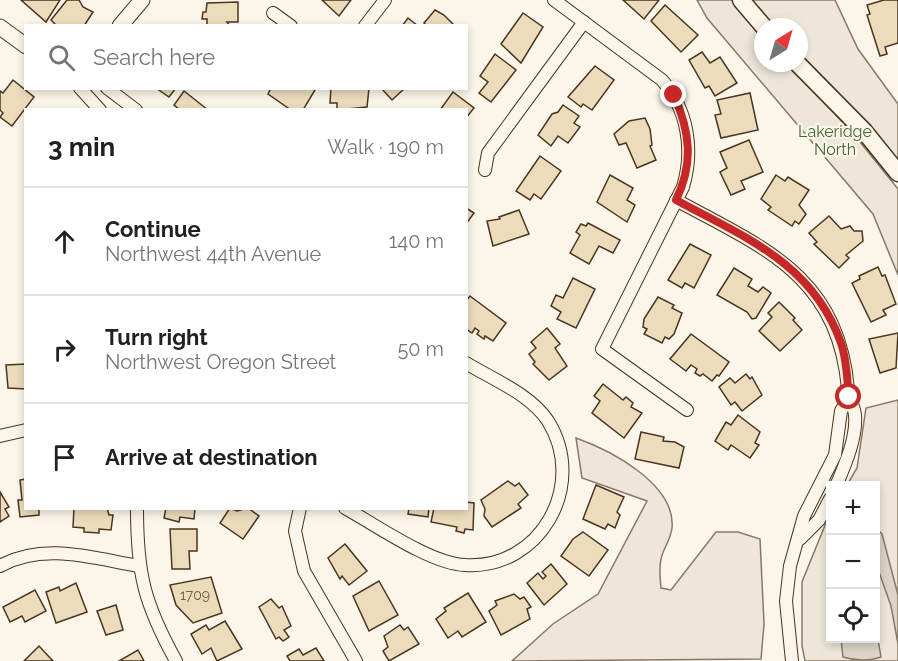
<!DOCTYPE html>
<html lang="en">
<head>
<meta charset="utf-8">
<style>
	body { margin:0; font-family:Raleway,sans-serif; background:#f2f2f2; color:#202124 }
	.controls { position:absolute; right:18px; bottom:18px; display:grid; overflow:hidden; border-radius:0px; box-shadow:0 3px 9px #0003 }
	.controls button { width:54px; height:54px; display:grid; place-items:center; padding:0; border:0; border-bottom:2px solid #e0e0e0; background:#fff; color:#202124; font:30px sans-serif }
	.compass { position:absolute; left:754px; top:18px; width:54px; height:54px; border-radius:50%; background:#fff; box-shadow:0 3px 9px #0003; rotate:37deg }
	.stop { position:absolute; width:18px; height:18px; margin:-14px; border:4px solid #c62828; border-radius:50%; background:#fff }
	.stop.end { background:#c62828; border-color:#fff; box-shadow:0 2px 6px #0008 }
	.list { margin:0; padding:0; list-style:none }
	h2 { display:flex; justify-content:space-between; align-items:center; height:78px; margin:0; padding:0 24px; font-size:26px }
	h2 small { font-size:20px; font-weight:400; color:#757577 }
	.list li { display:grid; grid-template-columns:39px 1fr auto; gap:18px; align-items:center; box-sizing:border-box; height:108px; padding:0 24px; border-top:2px solid #e0e0e0 }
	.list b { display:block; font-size:22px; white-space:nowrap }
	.list p { margin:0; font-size:20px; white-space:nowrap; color:#757577 }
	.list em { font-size:20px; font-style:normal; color:#757577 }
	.icon { flex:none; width:33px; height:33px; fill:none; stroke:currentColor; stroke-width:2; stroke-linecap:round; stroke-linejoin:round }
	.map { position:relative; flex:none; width:898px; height:661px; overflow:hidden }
	.search { position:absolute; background:#fff; box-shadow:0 3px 9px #0003; left:24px; top:24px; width:444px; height:66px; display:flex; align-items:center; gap:15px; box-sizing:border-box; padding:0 21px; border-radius:0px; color:#757577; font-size:22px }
	.panel { position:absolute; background:#fff; box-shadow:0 3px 9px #0003; left:24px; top:108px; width:444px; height:402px; border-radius:0px }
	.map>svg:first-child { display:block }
	.green { fill:#ede6d9; stroke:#887966; stroke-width:1.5 }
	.water { fill:#dcd4c6; stroke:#887966; stroke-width:1.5 }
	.building { fill:#ecdcbc; stroke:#4a3520; stroke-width:1.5 }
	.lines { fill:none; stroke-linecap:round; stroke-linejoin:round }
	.minor-casing { stroke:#4a3520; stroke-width:14 }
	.tertiary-casing { stroke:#4a3520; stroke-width:17 }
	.secondary-casing { stroke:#4a3520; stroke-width:19 }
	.minor { stroke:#fbf6e9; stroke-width:12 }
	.tertiary { stroke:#fbf6e9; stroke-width:15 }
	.secondary { stroke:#fbf6e9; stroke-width:16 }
	.route { stroke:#c62828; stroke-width:8 }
	.labels { text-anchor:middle; stroke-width:4.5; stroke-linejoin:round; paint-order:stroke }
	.number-label { font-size:14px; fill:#725f47 }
	.park-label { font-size:16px; fill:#436837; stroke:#fbf6e9 }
</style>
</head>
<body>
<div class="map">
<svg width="898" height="661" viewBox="0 0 898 661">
	<rect width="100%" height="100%" fill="#fbf6e9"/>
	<!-- green -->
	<g class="green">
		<polygon points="697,0 733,0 763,34 763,63 789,63 856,137 898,189 898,275 873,214 707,18"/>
		<polygon points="746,0 835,0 858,49 898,104 898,164 799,62 799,27 767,27"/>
		<polygon points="898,400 898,661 805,661 802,646 802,582 830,513 830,638 876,638 876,486 847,485 857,468 866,408"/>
		<path d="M576 438C610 450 676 484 672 528 671 539 663 549 661 559 659 568 660 579 661 588L671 590 716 532H738L760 539 764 624 761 659 512 661 553 624 598 594 647 501 582 478Z"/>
	</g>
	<!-- water -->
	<g class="water">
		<polygon points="876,528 882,534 898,595 898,644 891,606 879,572 876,570"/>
		<path d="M876 628 881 657C870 661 855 661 843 657L841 639 876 638Z"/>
	</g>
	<!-- building -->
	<g class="building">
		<polygon points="21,0 60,0 46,22"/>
		<polygon points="67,0 79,0 83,7 93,12 84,26 57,26 51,20"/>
		<polygon points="322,0 351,0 339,16"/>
		<polygon points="623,0 659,0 644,19"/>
		<polygon points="884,0 898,0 898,43 885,47 887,54 880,56 867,15 870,14 867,5"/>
		<polygon points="238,2 238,22 227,22 230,26 207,26 207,19 202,19 203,12 206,12 207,3"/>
		<polygon points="665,5 698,35 681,52 651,21"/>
		<polygon points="435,10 444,15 455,26 427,26 424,23"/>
		<polygon points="523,13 543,27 521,63 501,44"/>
		<polygon points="408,18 418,26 402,26"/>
		<polygon points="702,52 710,63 720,57 737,83 715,96 709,86 705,88 689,60"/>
		<polygon points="495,54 516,70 491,102 479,93 488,82 480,76"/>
		<polygon points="595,66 614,80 592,110 583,104 581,107 568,97"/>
		<polygon points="13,80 34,97 12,126 0,117 3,113 0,110 0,91 3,93"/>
		<polygon points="156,88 176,88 169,97"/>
		<polygon points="271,88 314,88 315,90 303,110 291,110 268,94"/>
		<polygon points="331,88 369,88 367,107 337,110 337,103 330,103"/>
		<polygon points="381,88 405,88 392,100"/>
		<polygon points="184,91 208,110 180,110 174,105"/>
		<polygon points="453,92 474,108 466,118 466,110 440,110"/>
		<polygon points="750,93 758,130 721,138 715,115 721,114 717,100"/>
		<polygon points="563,105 579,116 574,123 580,127 568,143 558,136 551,146 538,135 552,114 558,112"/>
		<polygon points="645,118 650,129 652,145 650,146 656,160 637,168 626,143 619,145 614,134 629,121"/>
		<polygon points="749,140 763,172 741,181 745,189 731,195 720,172 727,168 720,152"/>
		<polygon points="540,156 561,171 541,199 534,194 530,200 516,191"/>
		<polygon points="610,175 633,188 627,200 635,205 627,222 597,202"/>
		<polygon points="776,175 785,181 788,177 809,190 799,205 806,214 799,224 795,221 792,226 768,210 771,207 761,199"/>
		<polygon points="466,208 474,213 466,224"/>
		<polygon points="519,210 529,234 493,246 487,221 500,219 499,217"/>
		<polygon points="829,216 841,229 850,226 854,231 862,231 863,241 846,255 849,258 839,268 814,244 817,242 809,233"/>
		<polygon points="588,223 620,240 613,253 599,246 589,264 570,253 580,235 576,232 581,224 586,226"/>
		<polygon points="690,244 711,255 694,288 685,283 682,288 668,280"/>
		<polygon points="878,267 882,276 885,275 896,304 883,310 886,315 871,322 852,283 860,279 859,276"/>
		<polygon points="734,268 752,279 748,286 758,292 763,287 771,293 756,318 752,319 747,312 717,295"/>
		<polygon points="573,278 595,289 576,328 557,319 561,312 551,306 556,295 563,298"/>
		<polygon points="470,296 506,323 493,341 485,336 484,339 477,334 479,331 475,328 472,333 466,329 466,301"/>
		<polygon points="658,297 674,305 672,308 682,313 674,334 669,339 665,337 662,343 644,334 647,329 643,327 644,319"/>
		<polygon points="779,302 795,318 793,320 802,330 780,351 759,331 772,317 768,313"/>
		<polygon points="547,328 560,344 555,348 567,366 549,380 533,364 535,362 529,354 536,348 531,342"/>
		<polygon points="898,333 896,368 880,373 869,339"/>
		<polygon points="691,334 729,362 719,376 717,375 712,381 703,374 700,376 695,373 697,369 691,365 686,371 670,359"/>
		<polygon points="26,364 26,389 8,388 6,365"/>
		<polygon points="746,374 750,379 752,377 762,395 742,411 735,402 731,405 719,387 730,378 735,383"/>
		<polygon points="603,384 623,400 626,397 633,403 631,407 642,413 624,438 592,413 600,401 594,396"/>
		<polygon points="738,415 760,432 755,443 759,445 750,458 731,445 728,450 715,441 726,422 731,425"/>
		<polygon points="641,432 664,437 663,441 675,442 684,447 679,468 635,459"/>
		<polygon points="26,479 26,508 45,508 39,509 39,515 20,517 18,500 22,500 20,480"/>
		<polygon points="508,481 515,486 519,483 528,495 518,504 521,508 492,527 484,516 485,509 481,500"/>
		<polygon points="596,485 624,497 617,512 620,515 615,528 608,524 605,529 583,519"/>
		<polygon points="0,492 9,507 5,509 9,516 0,522"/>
		<polygon points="466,502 474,503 473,530 465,529 464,533 456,531 457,527 431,522 434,508 466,508"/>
		<polygon points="74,508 107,508 109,515 113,515 111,530 99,529 99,533 84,532 84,528 73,527"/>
		<polygon points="166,508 195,508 194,519 180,517 179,522 164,518"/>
		<polygon points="230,508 237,511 248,508 259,516 243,539 220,523"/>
		<polygon points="409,508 429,508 428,517 408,514"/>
		<polygon points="170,529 197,529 197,551 189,551 190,569 172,569"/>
		<polygon points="583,532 608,550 589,576 561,556 573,539"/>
		<polygon points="345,544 367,571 349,585 342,576 340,579 328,558"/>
		<polygon points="551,564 567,584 544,605 527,583 538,573 543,579 546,576 542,572"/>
		<polygon points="211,577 222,613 193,623 176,605 170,585"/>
		<polygon points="379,581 398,615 369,631 353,596"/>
		<polygon points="76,583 87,612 56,623 46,592 59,587 60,591"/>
		<polygon points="35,590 46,611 25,622 22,616 10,622 3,607"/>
		<polygon points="468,593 486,622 462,637 458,631 448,638 436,619 446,611 444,608"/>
		<polygon points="514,594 520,599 524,597 531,607 527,609 530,619 501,635 489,611 497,605 495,601"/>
		<polygon points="271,599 279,608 282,606 291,626 284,630 289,637 283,641 279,637 276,639 259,607"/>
		<polygon points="116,605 123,630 106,635 97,611"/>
		<polygon points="225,621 242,649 217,661 211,648 202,654 191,634 206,625 209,630"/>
		<polygon points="400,625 404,630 408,627 419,644 389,661 383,651 388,647 384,636"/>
		<polygon points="39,646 53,661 24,661"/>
		<polygon points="316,648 324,661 290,661 287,656 299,649 303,655"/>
		<polygon points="138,650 144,661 119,661"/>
	</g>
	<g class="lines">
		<defs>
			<g id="minor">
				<path d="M554 0 662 80C688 110 694 150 683 187L602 349 687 410"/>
				<polyline points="273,13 291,26"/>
				<polyline points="365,26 385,0"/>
				<polyline points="80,88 100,110"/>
				<polyline points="107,88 136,110"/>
				<polyline points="485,170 488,153 584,22"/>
				<path d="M676 200C764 248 838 275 848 389 849 398 854 406 855 415 857 438 845 465 836 486"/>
				<polyline points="0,436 26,430"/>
				<path d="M137 508C137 574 144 603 176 661"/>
				<polyline points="300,508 295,531 304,571 356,661"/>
				<path d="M345 508C376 525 431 564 465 565 540 570 588 485 548 421 530 394 494 380 466 363"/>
				<polyline points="800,539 819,520 830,499"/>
				<path d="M0 566C44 542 92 558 138 566"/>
				<polyline points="792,661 786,601 790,566 804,516 835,455 841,411 849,397"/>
			</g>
			<g id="tertiary">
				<polyline points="120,26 142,0"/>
				<polyline points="0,27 26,46"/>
			</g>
			<g id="secondary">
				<polyline points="741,0 764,27"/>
				<polyline points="797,63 864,131 898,173"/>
			</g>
		</defs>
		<!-- minor casing -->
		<use href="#minor" class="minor-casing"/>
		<!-- tertiary casing -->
		<use href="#tertiary" class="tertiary-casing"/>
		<!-- secondary casing -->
		<use href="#secondary" class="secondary-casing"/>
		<!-- minor -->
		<use href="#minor" class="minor"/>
		<!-- tertiary -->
		<use href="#tertiary" class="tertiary"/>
		<!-- secondary -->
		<use href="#secondary" class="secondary"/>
	</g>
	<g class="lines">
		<!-- route -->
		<path class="route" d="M674 95C690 132 694 163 676 200 744 237 813 263 841 343 847 360 847 380 849 397"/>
	</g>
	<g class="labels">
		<!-- number labels -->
		<g class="number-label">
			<text x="195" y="600">1709</text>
		</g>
		<!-- park labels -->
		<g class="park-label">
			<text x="835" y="137">Lakeridge<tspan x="835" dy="18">North</tspan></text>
		</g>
	</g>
</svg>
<div class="controls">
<button>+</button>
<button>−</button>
<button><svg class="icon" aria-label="locate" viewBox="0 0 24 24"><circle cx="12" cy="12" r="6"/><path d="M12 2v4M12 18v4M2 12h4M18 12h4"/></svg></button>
</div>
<svg class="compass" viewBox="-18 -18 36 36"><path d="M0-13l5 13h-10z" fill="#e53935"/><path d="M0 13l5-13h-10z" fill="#757577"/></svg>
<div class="stop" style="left:849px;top:397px"></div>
<div class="stop end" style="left:674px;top:95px"></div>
<div class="search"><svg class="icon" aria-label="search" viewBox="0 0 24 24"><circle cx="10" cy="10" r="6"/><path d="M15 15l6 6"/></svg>Search here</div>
<section class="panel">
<h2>3 min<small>Walk · 190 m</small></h2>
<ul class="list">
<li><svg class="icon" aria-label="ahead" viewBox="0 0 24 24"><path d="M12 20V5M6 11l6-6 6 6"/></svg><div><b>Continue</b><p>Northwest 44th Avenue</p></div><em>140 m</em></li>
<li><svg class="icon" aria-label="right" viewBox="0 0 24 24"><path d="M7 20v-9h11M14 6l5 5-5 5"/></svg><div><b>Turn right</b><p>Northwest Oregon Street</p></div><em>50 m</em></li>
<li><svg class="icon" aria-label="arrive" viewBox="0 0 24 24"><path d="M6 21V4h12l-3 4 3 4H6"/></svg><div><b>Arrive at destination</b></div></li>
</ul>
</section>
</div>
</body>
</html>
